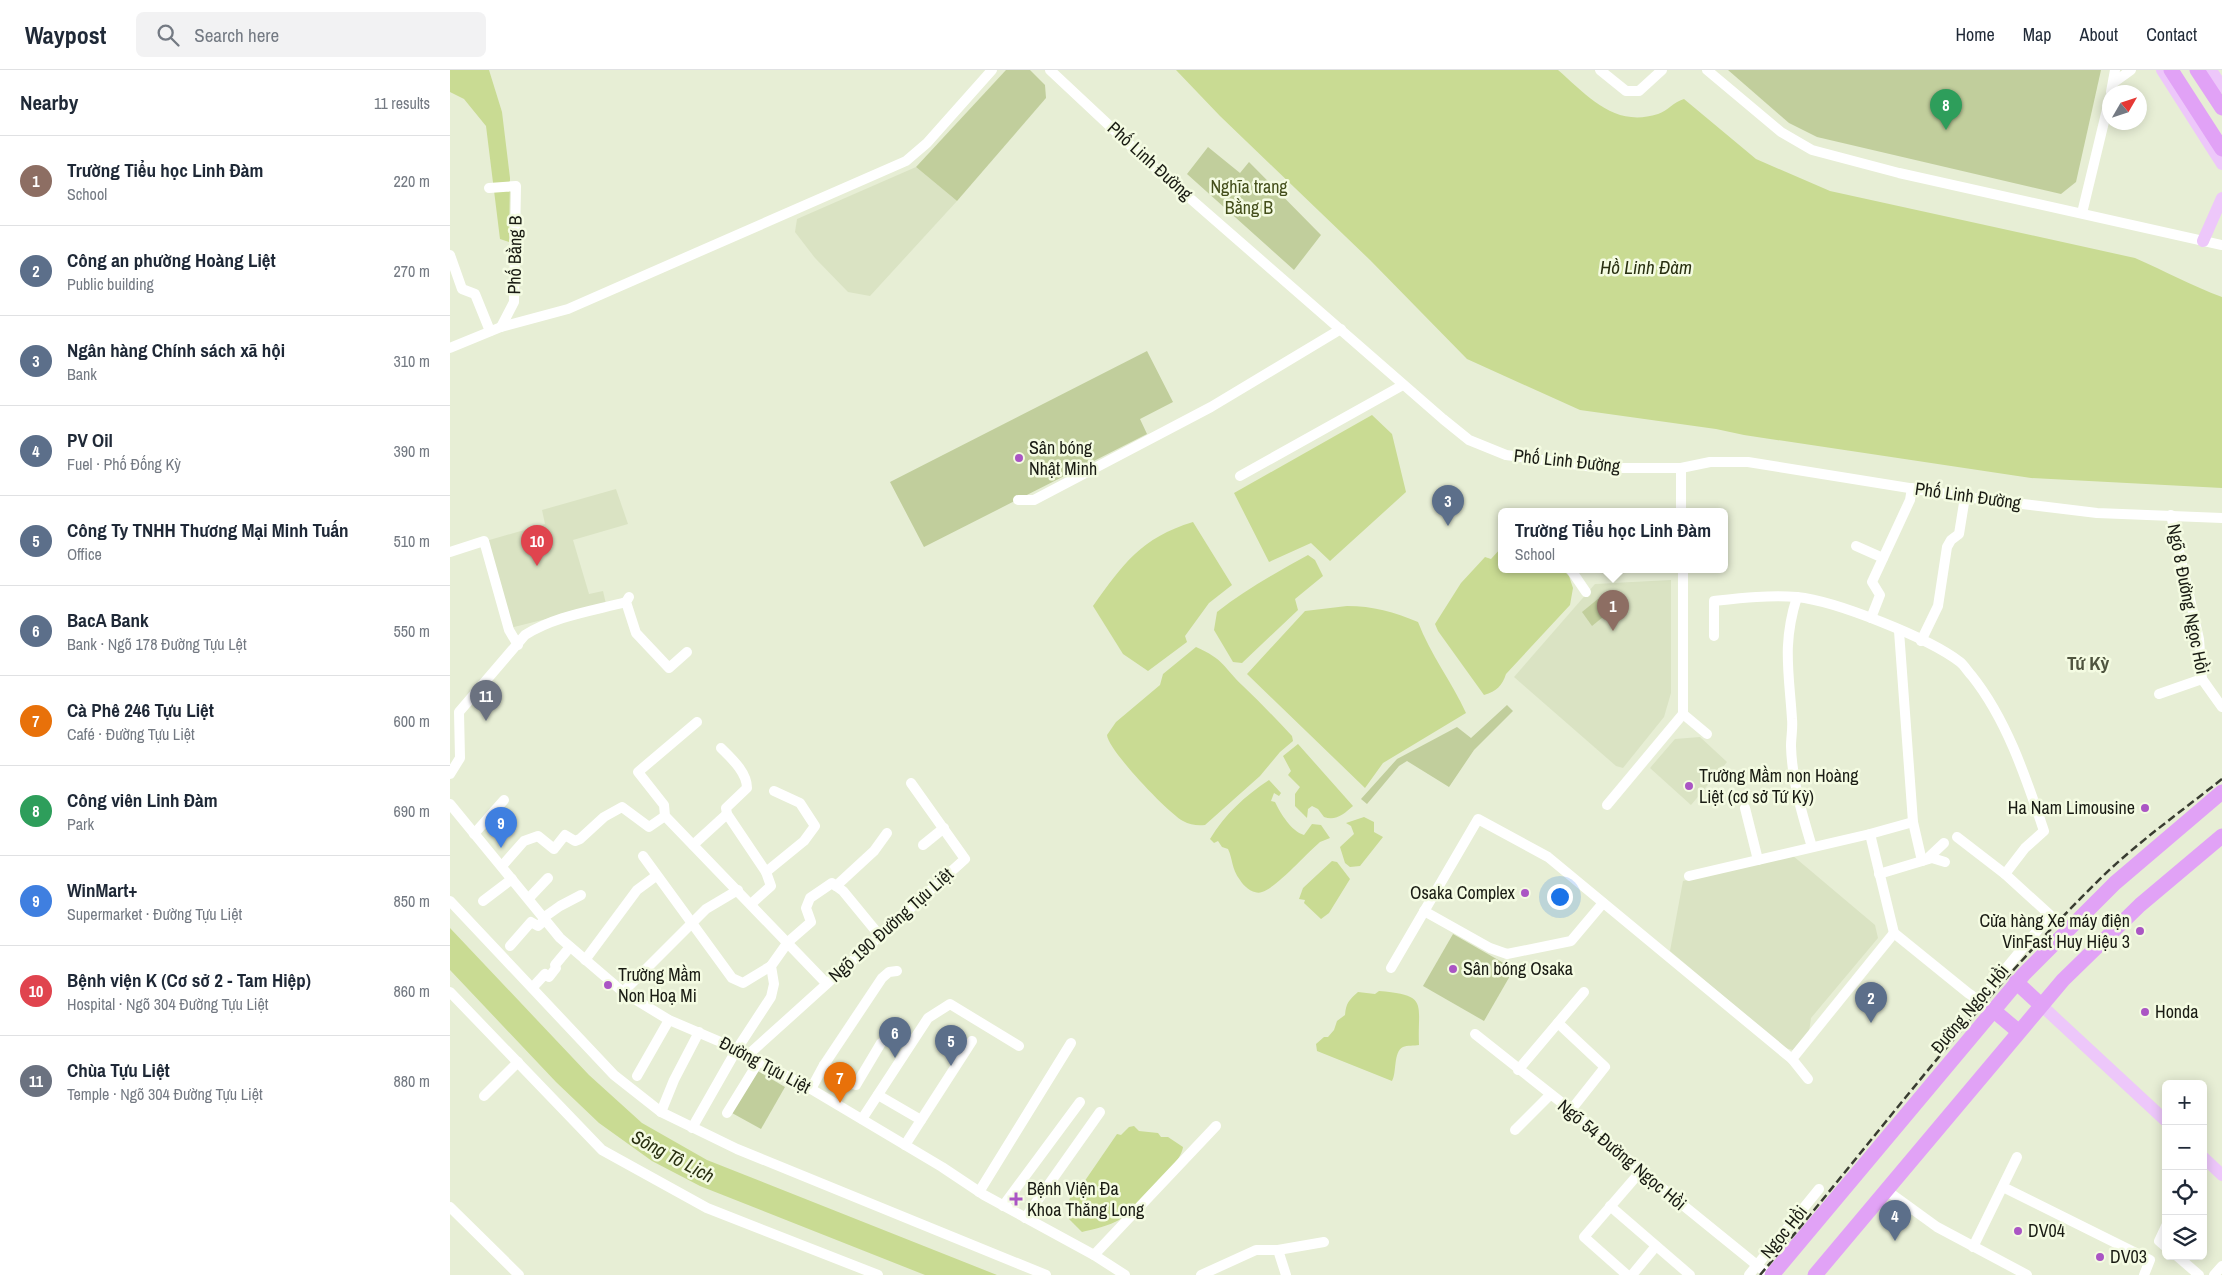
<!DOCTYPE html>
<html lang="en">
<head>
<meta charset="utf-8">
<style>
	body { margin:0; font-family:"Archivo Narrow",sans-serif; background:#f2f2f3; color:#1f2937 }
	.controls { position:absolute; right:15px; bottom:15px; display:grid; overflow:hidden; border-radius:8px; box-shadow:0 2px 12px #0003 }
	.controls button { width:45px; height:45px; display:grid; place-items:center; padding:0; border:0; border-bottom:1px solid #e0e1e3; background:#fff; color:#1f2937; font:25px sans-serif }
	.compass { position:absolute; left:1652px; top:15px; width:45px; height:45px; border-radius:50%; background:#fff; box-shadow:0 2px 12px #0003; rotate:51deg }
	.you { position:absolute; left:1109px; top:826px; width:18px; height:18px; margin:-12px; border:4px solid #fff; border-radius:50%; background:#1a73e8; box-shadow:0 0 0 8px #1a73e833 }
	.badge { display:grid; place-items:center; width:32px; height:32px; border-radius:50%; background:#7c3aed; color:#fff; font-size:16px; font-weight:700 }
	.pin { position:absolute; translate:-50% -41px; filter:drop-shadow(0 1px 2px #0008) }
	.pin::after { content:''; position:absolute; top:26px; width:18px; height:15px; background:inherit; clip-path:polygon(0 0,100% 0,50% 100%) }
	.popup { position:absolute; left:1048px; top:438px; width:230px; height:65px; box-sizing:border-box; display:grid; place-content:center; border-radius:8px; background:#fff; filter:drop-shadow(0 1px 4px #0005); font-size:16px; white-space:nowrap; color:#747a83 }
	.popup b { font-size:19px; color:#1f2937 }
	.popup::after { content:''; position:absolute; left:50%; top:100%; margin-left:-10px; border:10px solid transparent; border-top-color:#fff }
	.list { margin:0; padding:0; list-style:none }
	h2 { display:flex; justify-content:space-between; align-items:center; height:65px; margin:0; padding:0 20px; font-size:21px }
	h2 small { font-size:16px; font-weight:400; color:#747a83 }
	.list li { display:grid; grid-template-columns:32px 1fr auto; gap:15px; align-items:center; box-sizing:border-box; height:90px; padding:0 20px; border-top:1px solid #e0e1e3 }
	.list b { display:block; font-size:19px; white-space:nowrap }
	.list p { margin:0; font-size:16px; white-space:nowrap; color:#747a83 }
	.list em { font-size:16px; font-style:normal; color:#747a83 }
	.icon { flex:none; width:28px; height:28px; fill:none; stroke:currentColor; stroke-width:2; stroke-linecap:round; stroke-linejoin:round }
	.map { position:relative; flex:none; width:1772px; height:1205px; overflow:hidden }
	header { display:flex; align-items:center; gap:30px; box-sizing:border-box; height:70px; padding:0 25px; background:#fff; border-bottom:1px solid #e0e1e3 }
	header strong { font-size:24px }
	nav { display:flex; gap:28px; margin-inline-start:auto; font-size:18px }
	.search { width:350px; height:45px; background:#f2f2f3; display:flex; align-items:center; gap:12px; box-sizing:border-box; padding:0 18px; border-radius:8px; color:#747a83; font-size:19px }
	main { display:flex }
	aside { flex:1; background:#fff }
	.map>svg:first-child { display:block }
	.built { fill:#dae3c3 }
	.green { fill:#c1ce9c }
	.water { fill:#c9db93 }
	.lines { fill:none; stroke-linecap:round; stroke-linejoin:round }
	.minor { stroke:#fff; stroke-width:10 }
	.major { stroke:#edc7fa; stroke-width:12 }
	.highway { stroke:#e1a2f6; stroke-width:15 }
	.rail { stroke:#393c31; stroke-width:2.5; stroke-dasharray:8 4; stroke-linecap:butt }
	.poi-dot { fill:#aa55c4; stroke:#f4fbe2; stroke-width:2 }
	.labels { text-anchor:middle; stroke-width:5; stroke-linejoin:round; paint-order:stroke }
	.street-label { font-size:18px; fill:#191b13; stroke:#f4fbe2 }
	.park-label { font-size:18px; fill:#434e1a; stroke:#f4fbe2 }
	.poi-label { font-size:18px; fill:#191b13; stroke:#f4fbe2; text-anchor:start }
	.water-label { font-size:19px; font-style:italic; fill:#293011; stroke:#f4fbe2 }
	.neighbourhood-label { font-size:19px; font-weight:bold; fill:#4f543f; stroke:#f4fbe2 }
</style>
</head>
<body>
<header>
<strong>Waypost</strong>
<div class="search"><svg class="icon" aria-label="search" viewBox="0 0 24 24"><circle cx="10" cy="10" r="6"/><path d="M15 15l6 6"/></svg>Search here</div>
<nav><a>Home</a><a>Map</a><a>About</a><a>Contact</a></nav>
</header>
<main>
<aside>
<h2>Nearby<small>11 results</small></h2>
<ul class="list">
<li><span class="badge" style="background:#8d6e63">1</span><div><b>Trường Tiểu học Linh Đàm</b><p>School</p></div><em>220 m</em></li>
<li><span class="badge" style="background:#5c6f8a">2</span><div><b>Công an phường Hoàng Liệt</b><p>Public building</p></div><em>270 m</em></li>
<li><span class="badge" style="background:#5c6f8a">3</span><div><b>Ngân hàng Chính sách xã hội</b><p>Bank</p></div><em>310 m</em></li>
<li><span class="badge" style="background:#5c6f8a">4</span><div><b>PV Oil</b><p>Fuel · Phố Đống Kỳ</p></div><em>390 m</em></li>
<li><span class="badge" style="background:#5c6f8a">5</span><div><b>Công Ty TNHH Thương Mại Minh Tuấn</b><p>Office</p></div><em>510 m</em></li>
<li><span class="badge" style="background:#5c6f8a">6</span><div><b>BacA Bank</b><p>Bank · Ngõ 178 Đường Tựu Lệt</p></div><em>550 m</em></li>
<li><span class="badge" style="background:#e8710a">7</span><div><b>Cà Phê 246 Tựu Liệt</b><p>Café · Đường Tựu Liệt</p></div><em>600 m</em></li>
<li><span class="badge" style="background:#2e9e5b">8</span><div><b>Công viên Linh Đàm</b><p>Park</p></div><em>690 m</em></li>
<li><span class="badge" style="background:#3f7fe0">9</span><div><b>WinMart+</b><p>Supermarket · Đường Tựu Liệt</p></div><em>850 m</em></li>
<li><span class="badge" style="background:#e0444e">10</span><div><b>Bệnh viện K (Cơ sở 2 - Tam Hiệp)</b><p>Hospital · Ngõ 304 Đường Tựu Liệt</p></div><em>860 m</em></li>
<li><span class="badge" style="background:#6b7280">11</span><div><b>Chùa Tựu Liệt</b><p>Temple · Ngõ 304 Đường Tựu Liệt</p></div><em>880 m</em></li>
</ul>
</aside>
<div class="map">
<svg width="1772" height="1205" viewBox="0 0 1772 1205">
	<rect width="100%" height="100%" fill="#e7eed5"/>
	<!-- built -->
	<g class="built">
		<polygon points="466,97 507,131 420,226 398,222 365,188 345,162 347,149"/>
		<polygon points="166,419 178,454 123,470 139,524 153,521 156,534 60,558 36,471 95,454 92,440"/>
		<polygon points="1221,510 1221,623 1214,647 1173,698 1166,696 1064,607 1145,514"/>
		<polygon points="1250,667 1277,692 1241,735 1200,698 1225,669"/>
		<polygon points="1342,785 1425,855 1428,868 1361,948 1359,962 1343,980 1335,978 1220,881 1233,811"/>
	</g>
	<!-- green -->
	<g class="green">
		<polygon points="556,0 580,0 595,15 596,28 507,131 466,97"/>
		<polygon points="1278,0 1651,0 1626,112 1611,124 1367,67 1339,53"/>
		<polygon points="758,77 790,103 799,92 871,165 844,200 737,104"/>
		<polygon points="697,281 723,332 690,349 697,364 474,477 440,412"/>
		<polygon points="1154,524 1164,538 1142,556 1132,542"/>
		<polygon points="1057,635 1063,641 1024,680 999,717 957,691 949,696 917,734 911,729 947,689 1007,657 1021,668"/>
		<polygon points="1003,864 1064,899 1034,951 973,916"/>
		<polygon points="306,1000 335,1017 311,1059 282,1043"/>
	</g>
	<!-- water -->
	<g class="water">
		<polygon points="0,0 39,0 52,42 60,108 59,172 50,169 36,56 14,29 0,22"/>
		<path d="M726 0H1108C1138 26 1164 58 1208 44 1218 41 1223 32 1234 29L1306 89 1380 121 1685 188C1715 201 1742 216 1772 227V418L1581 408 1294 365 1266 359 1130 340 1017 289 920 190 770 46Z"/>
		<polygon points="922,345 942,364 956,422 880,491 861,473 819,492 784,423"/>
		<path d="M743 452 782 515 759 533 735 566 737 572 698 601 673 584 643 536C673 494 691 468 743 452Z"/>
		<path d="M1051 478 1052 500H1113L1119 506 1123 518 1120 535 1056 604C1052 616 1047 621 1034 625L988 561 985 554 1011 513 1035 487 1041 489Z"/>
		<path d="M858 485 865 490 873 506 845 529 848 540 792 593 783 592 764 560 767 542C795 520 827 502 858 485Z"/>
		<path d="M897 536C923 536 944 542 968 552 980 584 1002 612 1016 643L933 693 915 718 797 604 855 541Z"/>
		<path d="M746 577C774 589 774 598 793 616 810 632 826 649 842 666L843 671 830 682 810 706 755 755C748 756 740 755 733 751 718 743 658 680 657 665L666 652 710 615 713 604Z"/>
		<path d="M848 674 903 736C894 744 886 751 874 747L868 739 862 736 858 739 857 748 845 736V724L850 717 838 705 841 701 833 686Z"/>
		<path d="M819 710 831 723 829 726 824 723 821 731 825 732C831 744 841 761 854 765L862 754 871 755 880 768 870 772C857 783 826 818 812 822 804 825 794 817 790 810 781 798 783 789 778 779L772 777 768 771 764 773 760 769C775 744 795 726 819 710Z"/>
		<polygon points="914,747 924,752 924,762 933,767 910,796 900,797 895,793 890,777 904,764 901,756 896,753"/>
		<polygon points="882,791 887,792 900,809 879,843 871,849 854,833 855,830 849,829 853,818"/>
		<polygon points="0,858 139,1005 192,1053 257,1090 547,1205 475,1205 250,1116 202,1091 149,1053 106,1012 0,900"/>
		<path d="M929 921C980 925 967 934 969 975 964 976 957 975 953 977 943 982 947 1003 942 1011L867 981 866 974 874 967H878L884 960 887 951 895 945C896 933 899 930 908 922L925 924Z"/>
		<path d="M684 1056 689 1061 708 1063 711 1067H718L733 1077C731 1095 684 1140 669 1150 661 1155 641 1160 632 1162L619 1149V1131L622 1121 632 1115 667 1064 671 1065 679 1057Z"/>
	</g>
	<g class="lines">
		<!-- minor -->
		<g class="minor">
			<polyline points="600,0 695,89 993,349 1019,370 1056,385 1151,398 1231,398 1260,392 1298,392 1515,427 1647,443 1772,448"/>
			<polyline points="1150,0 1176,21 1189,21 1212,0"/>
			<polyline points="1257,0 1331,62 1362,80 1449,103 1772,175"/>
			<polyline points="1663,13 1681,0"/>
			<polyline points="1661,22 1665,0"/>
			<polyline points="39,118 66,116 64,232 51,257"/>
			<polyline points="1632,143 1660,27"/>
			<polyline points="0,185 12,219 25,224 40,261"/>
			<polyline points="0,278 51,257 118,239 456,91 477,73 542,0"/>
			<polyline points="1231,398 1231,442"/>
			<polyline points="790,406 953,315"/>
			<polyline points="568,430 584,430 761,337 891,259"/>
			<polyline points="1721,445 1749,569 1752,609 1772,637"/>
			<polyline points="1406,476 1433,488"/>
			<polyline points="0,482 34,471 59,560 68,575"/>
			<polyline points="1121,500 1136,522"/>
			<polyline points="179,527 176,532 186,563 219,598 237,582"/>
			<path d="M1347 527C1332 574 1339 602 1342 649 1343 658 1341 667 1341 676 1342 711 1352 744 1362 777"/>
			<polyline points="1421,548 1430,525 1422,512 1460,430 1462,418"/>
			<polyline points="1449,561 1463,752 1472,791"/>
			<path d="M1264 566V531C1292 528 1319 525 1347 527 1386 531 1479 568 1510 592 1514 595 1518 602 1522 606 1557 650 1576 708 1594 761L1575 778 1555 804 1600 845 1529 931"/>
			<polyline points="1471,571 1488,536 1497,477 1501,470 1509,464 1515,427"/>
			<polyline points="1709,624 1752,609"/>
			<polyline points="1233,644 1257,664"/>
			<polyline points="247,652 188,702 214,735 215,746 376,913"/>
			<path d="M271 678C281 688 297 702 297 718L276 738 277 744 316 802 321 816 301 834"/>
			<path d="M0 704 10 688 9 642 75 565C105 546 142 541 176 532"/>
			<polyline points="0,734 110,868 173,922 219,950 287,979 361,1019 492,1097 534,1125 644,1185 675,1205"/>
			<polyline points="1157,735 1233,644 1233,500"/>
			<polyline points="1295,738 1308,790"/>
			<polyline points="1463,752 1420,764 1444,863 1518,923 1543,940"/>
			<polyline points="24,764 54,730"/>
			<polyline points="1507,767 1555,804"/>
			<polyline points="243,775 277,744"/>
			<polyline points="473,775 494,758"/>
			<polyline points="193,786 282,908 293,913 321,896"/>
			<polyline points="1477,789 1494,773"/>
			<polyline points="52,796 74,771 88,766 104,779 115,765 125,771 130,769 154,747 172,737 199,757 215,746"/>
			<polyline points="316,802 354,771 365,756 350,733 324,721"/>
			<polyline points="1429,804 1482,788 1495,792"/>
			<polyline points="1239,806 1420,764"/>
			<polyline points="386,816 424,781 437,763"/>
			<polyline points="79,828 98,808"/>
			<polyline points="0,831 164,1005 211,1042 287,1079 596,1205"/>
			<polyline points="33,831 62,809"/>
			<polyline points="974,841 1040,878 1057,884 1121,871 1153,833"/>
			<polyline points="93,848 110,836 131,825"/>
			<polyline points="60,876 81,852 88,856 95,850"/>
			<polyline points="135,890 187,820 206,806"/>
			<polyline points="941,898 1028,749 1098,787 1342,989 1358,1009"/>
			<polyline points="83,917 95,904 99,907 106,898 105,895 120,877"/>
			<polyline points="0,922 152,1080 257,1138 428,1205"/>
			<polyline points="173,922 256,839 288,820"/>
			<polyline points="1108,953 1155,997 1121,1040"/>
			<polyline points="1025,964 1121,1040 1202,1110 1319,1205"/>
			<polyline points="298,985 515,789 461,713"/>
			<polyline points="1342,989 1444,863"/>
			<polyline points="374,995 406,1015 431,973"/>
			<polyline points="1068,1000 1134,922"/>
			<polyline points="187,1006 219,950"/>
			<polyline points="361,1019 374,995 432,908 439,902 447,901"/>
			<polyline points="428,1025 471,1050"/>
			<polyline points="34,1026 68,992"/>
			<polyline points="211,1042 224,1010 249,962"/>
			<polyline points="277,1043 309,991"/>
			<polyline points="412,1049 478,948 500,934 569,976"/>
			<polyline points="242,1058 287,979 321,927 324,914 321,896 338,872 361,852 356,838 360,828 382,813 393,821 430,866"/>
			<polyline points="1065,1060 1100,1025"/>
			<polyline points="455,1075 522,971"/>
			<polyline points="1553,1117 1700,1190 1694,1205"/>
			<polyline points="1436,1120 1487,1157 1577,1205"/>
			<polyline points="529,1122 621,973"/>
			<polyline points="553,1136 630,1032"/>
			<polyline points="1160,1136 1240,1205"/>
			<polyline points="0,1137 69,1205"/>
			<polyline points="575,1148 650,1042"/>
			<polyline points="1716,1156 1709,1171 1716,1177"/>
			<polyline points="1523,1177 1567,1087"/>
			<polyline points="828,1180 836,1205"/>
			<polyline points="644,1185 766,1056"/>
			<polyline points="1727,1186 1749,1205"/>
			<polyline points="751,1205 806,1180 828,1180 874,1172"/>
			<polyline points="1177,1205 1134,1167 1191,1101"/>
			<polyline points="1182,1205 1206,1176"/>
			<polyline points="1299,1205 1369,1119"/>
			<polyline points="1764,1205 1772,1196"/>
		</g>
		<!-- major -->
		<g class="major">
			<polyline points="1712,0 1772,94"/>
			<polyline points="1761,0 1772,17"/>
			<polyline points="1753,171 1772,128"/>
			<polyline points="1591,935 1716,1051"/>
			<polyline points="1753,1087 1772,1105"/>
		</g>
		<!-- highway -->
		<g class="highway">
			<polyline points="1721,0 1772,79"/>
			<polyline points="1747,0 1772,38"/>
			<polyline points="1566,912 1591,935"/>
			<polyline points="1543,940 1568,961"/>
			<polyline points="1322,1205 1574,904 1665,813 1772,722"/>
			<polyline points="1365,1205 1613,910 1690,835 1772,766"/>
		</g>
		<!-- rail -->
		<path class="rail" d="M1310 1205C1423 1072 1527 929 1652 807 1689 771 1732 741 1772 709"/>
	</g>
	<!-- markers -->
	<g class="poi-dot">
		<circle cx="569" cy="388" r="5"/>
		<circle cx="1239" cy="716" r="5"/>
		<circle cx="1695" cy="738" r="5"/>
		<circle cx="1075" cy="823" r="5"/>
		<circle cx="1690" cy="861" r="5"/>
		<circle cx="1003" cy="899" r="5"/>
		<circle cx="158" cy="915" r="5"/>
		<circle cx="1695" cy="942" r="5"/>
		<path d="M563.5 1121.5h5v5h5v5h-5v5h-5v-5h-5v-5h5z"/>
		<circle cx="1568" cy="1161" r="5"/>
		<circle cx="1650" cy="1187" r="5"/>
	</g>
	<g class="labels">
		<!-- street labels -->
		<g class="street-label">
			<text transform="translate(700 91) rotate(42)" y="6">Phố Linh Đường</text>
			<text transform="translate(65 185) rotate(-89)" y="6">Phố Bằng B</text>
			<text transform="translate(1117 391) rotate(6)" y="6">Phố Linh Đường</text>
			<text transform="translate(1518 426) rotate(8)" y="6">Phố Linh Đường</text>
			<text transform="translate(1738 529) rotate(79)" y="6">Ngõ 8 Đường Ngọc Hồi</text>
			<text transform="translate(441 855) rotate(-42)" y="6">Ngõ 190 Đường Tựu Liệt</text>
			<text transform="translate(1520 939) rotate(-50)" y="6">Đường Ngọc Hồi</text>
			<text transform="translate(315 995) rotate(28)" y="6">Đường Tựu Liệt</text>
			<text transform="translate(1172 1085) rotate(40)" y="6">Ngõ 54 Đường Ngọc Hồi</text>
			<text transform="translate(1334 1162) rotate(-51)" y="6">Ngọc Hồi</text>
		</g>
		<!-- park labels -->
		<g class="park-label">
			<text x="799" y="123">Nghĩa trang<tspan x="799" dy="21">Bằng B</tspan></text>
		</g>
		<!-- poi labels -->
		<g class="poi-label">
			<text x="579" y="384">Sân bóng<tspan x="579" dy="21">Nhật Minh</tspan></text>
			<text x="1249" y="712">Trường Mầm non Hoàng<tspan x="1249" dy="21">Liệt (cơ sở Tứ Kỳ)</tspan></text>
			<text x="1685" y="744" text-anchor="end">Ha Nam Limousine</text>
			<text x="1065" y="829" text-anchor="end">Osaka Complex</text>
			<text x="1680" y="857" text-anchor="end">Cửa hàng Xe máy điện<tspan x="1680" dy="21">VinFast Huy Hiệu 3</tspan></text>
			<text x="1013" y="905">Sân bóng Osaka</text>
			<text x="168" y="911">Trường Mầm<tspan x="168" dy="21">Non Hoạ Mi</tspan></text>
			<text x="1705" y="948">Honda</text>
			<text x="577" y="1125">Bệnh Viện Đa<tspan x="577" dy="21">Khoa Thăng Long</tspan></text>
			<text x="1578" y="1167">DV04</text>
			<text x="1660" y="1193">DV03</text>
		</g>
		<!-- water labels -->
		<g class="water-label">
			<text x="1196" y="204">Hồ Linh Đàm</text>
			<text transform="translate(223 1086) rotate(28)" y="7">Sông Tô Lịch</text>
		</g>
		<!-- neighbourhood labels -->
		<g class="neighbourhood-label">
			<text x="1638" y="600">Tứ Kỳ</text>
		</g>
	</g>
</svg>
<div class="controls">
<button>+</button>
<button>−</button>
<button><svg class="icon" aria-label="locate" viewBox="0 0 24 24"><circle cx="12" cy="12" r="6"/><path d="M12 2v4M12 18v4M2 12h4M18 12h4"/></svg></button>
<button><svg class="icon" aria-label="layers" viewBox="0 0 24 24"><path d="M12 4l9 5-9 5-9-5zM3 14l9 5 9-5"/></svg></button>
</div>
<svg class="compass" viewBox="-18 -18 36 36"><path d="M0-13l5 13h-10z" fill="#e53935"/><path d="M0 13l5-13h-10z" fill="#747a83"/></svg>
<div class="you"></div>
<div class="pin badge" style="left:1163px;top:561px;background:#8d6e63">1</div>
<div class="popup"><b>Trường Tiểu học Linh Đàm</b>School</div>
<div class="pin badge" style="left:1421px;top:953px;background:#5c6f8a">2</div>
<div class="pin badge" style="left:998px;top:456px;background:#5c6f8a">3</div>
<div class="pin badge" style="left:1445px;top:1171px;background:#5c6f8a">4</div>
<div class="pin badge" style="left:501px;top:996px;background:#5c6f8a">5</div>
<div class="pin badge" style="left:445px;top:988px;background:#5c6f8a">6</div>
<div class="pin badge" style="left:390px;top:1033px;background:#e8710a">7</div>
<div class="pin badge" style="left:1496px;top:60px;background:#2e9e5b">8</div>
<div class="pin badge" style="left:51px;top:778px;background:#3f7fe0">9</div>
<div class="pin badge" style="left:87px;top:496px;background:#e0444e">10</div>
<div class="pin badge" style="left:36px;top:651px;background:#6b7280">11</div>
</div>
</main>
</body>
</html>
